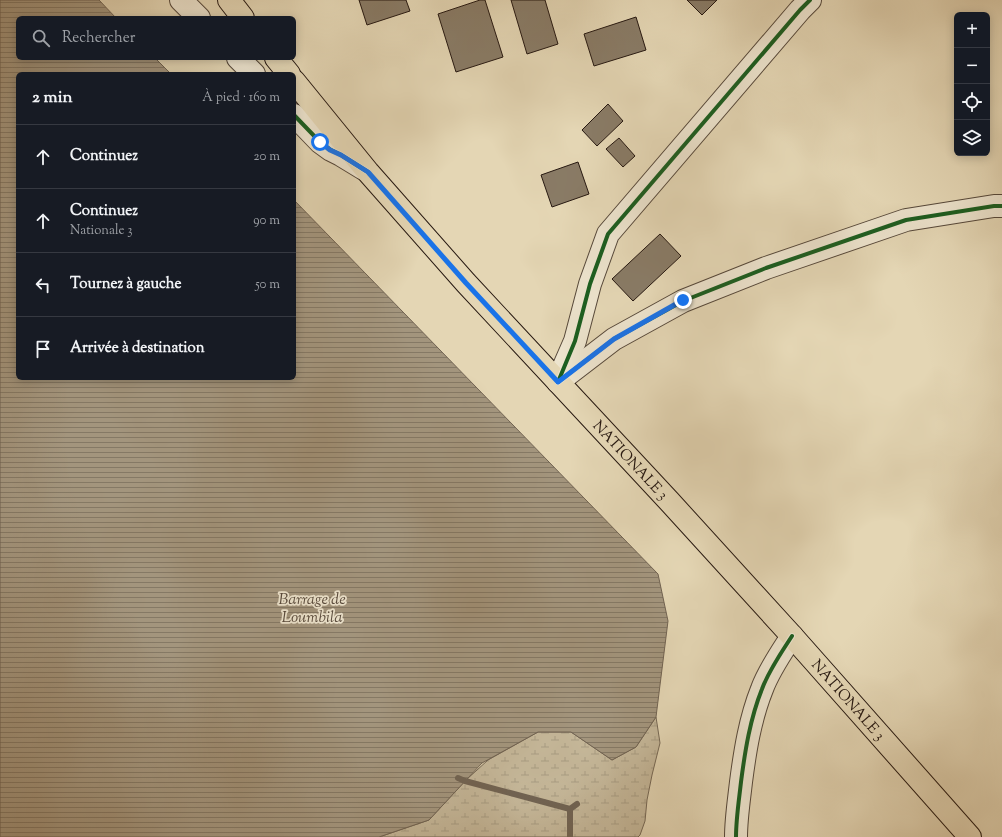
<!DOCTYPE html>
<html lang="fr">
<head>
<meta charset="utf-8">
<style>
	body { margin:0; font-family:"Sorts Mill Goudy",serif; background:#242831; color:#f1f3f6 }
	.controls { position:absolute; right:12px; top:12px; display:grid; overflow:hidden; border-radius:6px; box-shadow:0 2px 10px #0003 }
	.controls button { width:36px; height:36px; display:grid; place-items:center; padding:0; border:0; border-bottom:1px solid #363941; background:#171b24; color:#f1f3f6; font:20px sans-serif }
	.stop { position:absolute; width:12px; height:12px; margin:-9px; border:3px solid #1a73e8; border-radius:50%; background:#fff }
	.stop.end { background:#1a73e8; border-color:#fff; box-shadow:0 1px 4px #0008 }
	.list { margin:0; padding:0; list-style:none }
	h2 { display:flex; justify-content:space-between; align-items:center; height:52px; margin:0; padding:0 16px; font-size:17px }
	h2 small { font-size:13px; font-weight:400; color:#9ea1a6 }
	.list li { display:grid; grid-template-columns:26px 1fr auto; gap:12px; align-items:center; box-sizing:border-box; height:64px; padding:0 16px; border-top:1px solid #363941 }
	.list b { display:block; font-size:15px; white-space:nowrap }
	.list p { margin:0; font-size:13px; white-space:nowrap; color:#9ea1a6 }
	.list em { font-size:13px; font-style:normal; color:#9ea1a6 }
	.icon { flex:none; width:22px; height:22px; fill:none; stroke:currentColor; stroke-width:2; stroke-linecap:round; stroke-linejoin:round }
	.map { position:relative; flex:none; width:1002px; height:837px; overflow:hidden }
	.search { position:absolute; background:#171b24; box-shadow:0 2px 10px #0003; left:16px; top:16px; width:280px; height:44px; display:flex; align-items:center; gap:10px; box-sizing:border-box; padding:0 14px; border-radius:6px; color:#9ea1a6; font-size:15px }
	.panel { position:absolute; background:#171b24; box-shadow:0 2px 10px #0003; left:16px; top:72px; width:280px; height:308px; border-radius:6px }
	.map>svg:first-child { display:block }
	.wetland { fill:url(#wetland-marsh); stroke:#756754 }
	.water { fill:url(#water-rules); stroke:#716352 }
	.lines { fill:none; stroke-linecap:round; stroke-linejoin:round }
	.stream { stroke:#716352; stroke-width:6 }
	.building { fill:#897b66; stroke:#261811 }
	.minor-casing { stroke:#56483a; stroke-width:24 }
	.major-casing { stroke:#261811; stroke-width:24 }
	.minor { stroke:#ede4ce; stroke-width:22 }
	.major { stroke:#e4d6b4; stroke-width:22 }
	.cycleway-casing { stroke:#ede4ce; stroke-width:6 }
	.cycleway { stroke:#1b5e20; stroke-width:4 }
	.route { stroke:#1a73e8; stroke-width:5 }
	.labels { text-anchor:middle; stroke-width:3.5; stroke-linejoin:round; paint-order:stroke }
	.street-label { font-size:15px; fill:#261811; stroke:#ede4ce }
	.water-label { font-size:16px; font-style:italic; fill:#584a3c; stroke:#ede4ce }
</style>
</head>
<body>
<div class="map">
<svg width="1002" height="837" viewBox="0 0 1002 837">
	<defs>
		<pattern id="wetland-marsh" width="20" height="14" patternUnits="userSpaceOnUse"><rect width="20" height="14" fill="#c4b698"/><path d="M1 5h8M5 5V1M11 12h8M15 12V8" fill="none" stroke="#a89c82"/></pattern>
		<pattern id="water-rules" width="6" height="5" patternUnits="userSpaceOnUse"><rect width="6" height="5" fill="#a3957d"/><path d="M0 2.5h6" fill="none" stroke="#857965"/></pattern>
	</defs>
	<rect width="100%" height="100%" fill="#e4d6b4"/>
	<filter id="stains"><feTurbulence type="fractalNoise" baseFrequency=".005" numOctaves="4"/><feColorMatrix values="0 0 0 0 .2 0 0 0 0 .09 0 0 0 0 .02 0 0 0 .5 -.17"/></filter>
	<radialGradient id="worn" r=".72"><stop offset=".6" stop-color="#630" stop-opacity="0"/><stop offset="1" stop-color="#630" stop-opacity=".3"/></radialGradient>
	<!-- wetland -->
	<polygon class="wetland" points="656,717 660,743 652,775 647,800 645,821 640,835 638,837 379,837 429,820 465,781 488,760 538,732 571,732 612,760 636,747"/>
	<!-- water -->
	<polygon class="water" points="0,0 99,0 116,18 18,18 18,58 155,58 171,74 18,74 18,378 294,378 294,200 658,574 668,621 656,717 636,747 612,760 571,732 538,732 482,763 429,820 379,837 0,837"/>
	<g class="lines">
		<!-- stream -->
		<g class="stream">
			<polyline points="458,778 465,781 570,809 577,804"/>
			<polyline points="570,809 570,837"/>
		</g>
	</g>
	<!-- building -->
	<g class="building">
		<polygon points="359,0 406,0 410,11 367,25"/>
		<polygon points="480,0 485,0 503,57 456,72 438,14"/>
		<polygon points="511,0 545,0 558,44 527,54"/>
		<polygon points="687,0 717,0 702,15"/>
		<polygon points="636,17 646,50 594,66 584,34"/>
		<polygon points="608,104 623,121 597,146 582,130"/>
		<polygon points="619,138 635,156 623,167 606,149"/>
		<polygon points="578,162 589,194 552,207 541,175"/>
		<polygon points="660,234 681,256 633,301 612,279"/>
	</g>
	<g class="lines">
		<defs>
			<g id="minor">
				<polyline points="181,0 199,18"/>
				<polyline points="238,58 254,74"/>
				<polyline points="294,115 320,142 331,150 341,155 364,169"/>
				<polyline points="558,380 575,341 590,284 608,234 800,10 810,0"/>
				<polyline points="558,382 614,339 683,301 766,268 906,220 994,206 1002,206"/>
				<path d="M736 837C736 819 739 800 741 782 745 751 750 719 762 689 769 670 781 653 792 636"/>
			</g>
			<g id="major">
				<polyline points="229,0 243,18"/>
				<polyline points="276,58 289,74"/>
				<path id="s1" d="M294 81 368 172 466 283 669 501 792 636 970 837"/>
			</g>
		</defs>
		<!-- minor casing -->
		<use href="#minor" class="minor-casing"/>
		<!-- major casing -->
		<use href="#major" class="major-casing"/>
		<!-- minor -->
		<use href="#minor" class="minor"/>
		<!-- major -->
		<use href="#major" class="major"/>
		<defs>
			<g id="cycleway">
				<polyline points="294,115 320,142 331,150 341,155 368,172"/>
				<polyline points="558,382 614,339 683,301 766,268 906,220 994,206 1002,206"/>
				<polyline points="558,382 575,341 590,284 608,234 800,10 810,0"/>
				<path d="M736 837C736 819 739 800 741 782 745 751 750 719 762 689 769 670 781 653 792 636"/>
			</g>
		</defs>
		<!-- cycleway casing -->
		<use href="#cycleway" class="cycleway-casing"/>
		<!-- cycleway -->
		<use href="#cycleway" class="cycleway"/>
	</g>
	<g class="lines">
		<!-- route -->
		<polyline class="route" points="320,142 330,150 341,155 368,172 466,283 558,382 614,339 683,300"/>
	</g>
	<g class="labels">
		<!-- street labels -->
		<g class="street-label">
			<text dy="5" stroke="none"><textPath href="#s1" startOffset="507">NATIONALE 3</textPath></text>
			<text dy="5" stroke="none"><textPath href="#s1" startOffset="831">NATIONALE 3</textPath></text>
		</g>
		<!-- water labels -->
		<g class="water-label">
			<text x="312" y="604">Barrage de<tspan x="312" dy="18">Loumbila</tspan></text>
		</g>
	</g>
	<rect width="100%" height="100%" filter="url(#stains)"/>
	<rect width="100%" height="100%" fill="url(#worn)"/>
</svg>
<div class="controls">
<button>+</button>
<button>−</button>
<button><svg class="icon" aria-label="locate" viewBox="0 0 24 24"><circle cx="12" cy="12" r="6"/><path d="M12 2v4M12 18v4M2 12h4M18 12h4"/></svg></button>
<button><svg class="icon" aria-label="layers" viewBox="0 0 24 24"><path d="M12 4l9 5-9 5-9-5zM3 14l9 5 9-5"/></svg></button>
</div>
<div class="stop" style="left:320px;top:142px"></div>
<div class="stop end" style="left:683px;top:300px"></div>
<div class="search"><svg class="icon" aria-label="search" viewBox="0 0 24 24"><circle cx="10" cy="10" r="6"/><path d="M15 15l6 6"/></svg>Rechercher</div>
<section class="panel">
<h2>2 min<small>À pied · 160 m</small></h2>
<ul class="list">
<li><svg class="icon" aria-label="ahead" viewBox="0 0 24 24"><path d="M12 20V5M6 11l6-6 6 6"/></svg><div><b>Continuez</b></div><em>20 m</em></li>
<li><svg class="icon" aria-label="ahead" viewBox="0 0 24 24"><path d="M12 20V5M6 11l6-6 6 6"/></svg><div><b>Continuez</b><p>Nationale 3</p></div><em>90 m</em></li>
<li><svg class="icon" aria-label="left" viewBox="0 0 24 24"><path d="M17 20v-9H6M10 6l-5 5 5 5"/></svg><div><b>Tournez à gauche</b></div><em>50 m</em></li>
<li><svg class="icon" aria-label="arrive" viewBox="0 0 24 24"><path d="M6 21V4h12l-3 4 3 4H6"/></svg><div><b>Arrivée à destination</b></div></li>
</ul>
</section>
</div>
</body>
</html>
